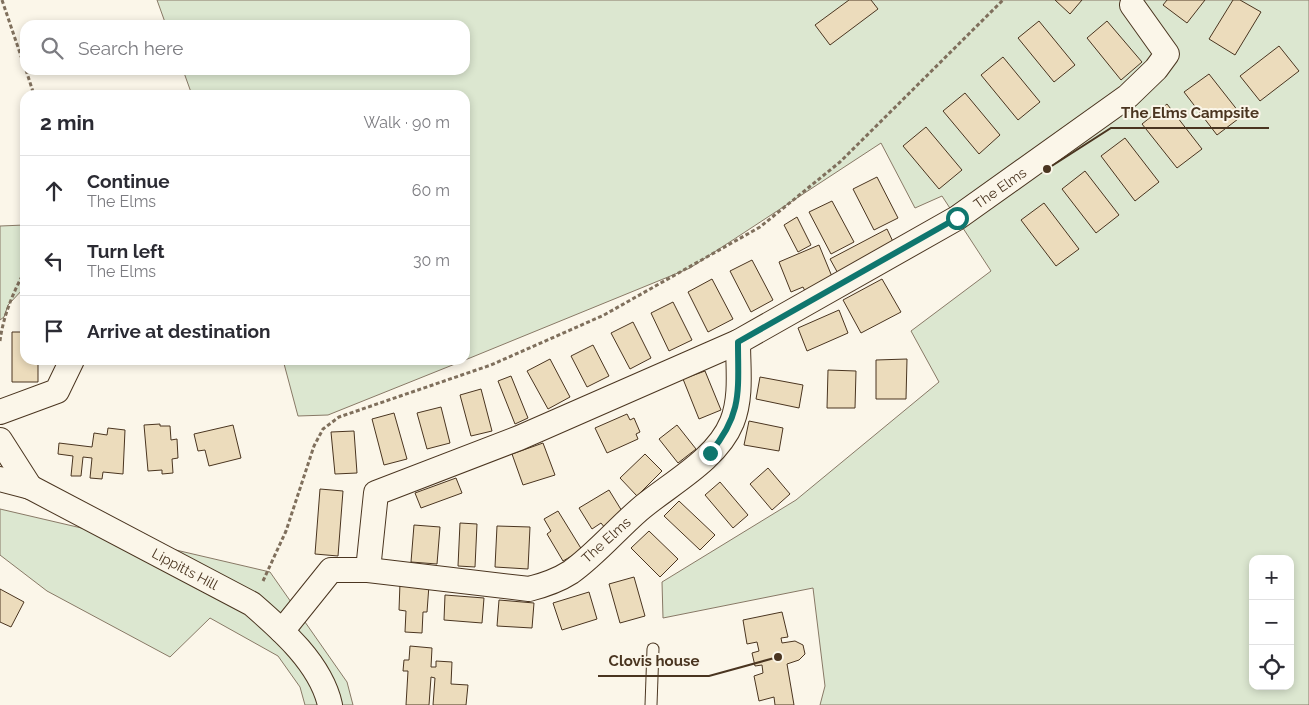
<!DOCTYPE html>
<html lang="en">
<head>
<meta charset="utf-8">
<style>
	body { margin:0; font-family:Raleway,sans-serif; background:#f7f7f7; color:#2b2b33 }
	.controls { position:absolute; right:15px; bottom:15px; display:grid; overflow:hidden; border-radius:10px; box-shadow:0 2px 8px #0003 }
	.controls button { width:45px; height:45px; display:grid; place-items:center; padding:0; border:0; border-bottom:1px solid #e1e1e2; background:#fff; color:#2b2b33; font:25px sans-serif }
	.stop { position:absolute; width:15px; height:15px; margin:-11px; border:4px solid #0f766e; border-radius:50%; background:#fff }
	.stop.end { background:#0f766e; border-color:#fff; box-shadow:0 1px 5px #0008 }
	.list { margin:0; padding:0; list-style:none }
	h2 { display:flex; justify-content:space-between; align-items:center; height:65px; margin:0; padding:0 20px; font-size:21px }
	h2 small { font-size:16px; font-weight:400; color:#7c7c81 }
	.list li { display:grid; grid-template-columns:32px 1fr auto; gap:15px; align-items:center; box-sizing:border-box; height:70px; padding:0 20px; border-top:1px solid #e1e1e2 }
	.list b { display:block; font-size:19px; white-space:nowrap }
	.list p { margin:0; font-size:16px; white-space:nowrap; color:#7c7c81 }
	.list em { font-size:16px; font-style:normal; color:#7c7c81 }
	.icon { flex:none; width:28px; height:28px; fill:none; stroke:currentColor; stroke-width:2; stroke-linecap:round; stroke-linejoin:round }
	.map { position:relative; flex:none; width:1309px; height:705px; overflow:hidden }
	.search { position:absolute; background:#fff; box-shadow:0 2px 8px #0003; left:20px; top:20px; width:450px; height:55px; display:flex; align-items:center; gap:12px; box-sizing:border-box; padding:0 18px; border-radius:15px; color:#7c7c81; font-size:19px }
	.panel { position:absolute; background:#fff; box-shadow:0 2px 8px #0003; left:20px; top:90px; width:450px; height:275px; border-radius:15px }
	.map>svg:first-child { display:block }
	.green { fill:#dce7d0; stroke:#887966; fill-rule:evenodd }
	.building { fill:#ecdcbc; stroke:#4a3520 }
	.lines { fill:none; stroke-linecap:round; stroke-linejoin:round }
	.service-casing { stroke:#4a3520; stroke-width:13 }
	.minor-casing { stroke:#4a3520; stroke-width:26 }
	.path { stroke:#7f6f5c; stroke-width:3; stroke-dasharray:4 2.5; stroke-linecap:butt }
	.service { stroke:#fbf6e9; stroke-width:11 }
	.minor { stroke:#fbf6e9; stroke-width:24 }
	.route { stroke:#0f766e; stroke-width:6 }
	.labels { text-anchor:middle; stroke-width:4; stroke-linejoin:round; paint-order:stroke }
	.street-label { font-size:14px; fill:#4a3520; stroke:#fbf6e9 }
	.leader { fill:none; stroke:#4a3520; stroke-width:2 }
	.callout-dot { fill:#4a3520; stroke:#fbf6e9; stroke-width:2 }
	.callout-label { font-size:15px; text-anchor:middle; font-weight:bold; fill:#4a3520; stroke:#fbf6e9; stroke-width:4; stroke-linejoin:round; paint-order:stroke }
</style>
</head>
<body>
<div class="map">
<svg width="1309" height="705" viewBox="0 0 1309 705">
	<rect width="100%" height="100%" fill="#fbf6e9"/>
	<!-- green -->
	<g class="green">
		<path d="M157 0H1309V705H820L825 686 813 588 663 618 662 582 796 500 939 382 911 331 991 271 942 196 915 208 881 143 690 268 465 360V95H192L183 70H465V25H166ZM1253 559H1290V686H1253Z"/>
		<polygon points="25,225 25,287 8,305 4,317 0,320 0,226"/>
		<polygon points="283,360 465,360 328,415 298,416"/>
		<polygon points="0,509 270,572 347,682 353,705 305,705 300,687 278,656 210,618 170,657 47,591 0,555"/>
	</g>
	<!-- building -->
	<g class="building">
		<polygon points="849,0 871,0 878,9 830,45 815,25"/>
		<polygon points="1055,0 1082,0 1070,14"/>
		<polygon points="1167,0 1205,0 1187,23 1163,5"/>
		<polygon points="1233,0 1240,0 1261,12 1235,55 1209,39"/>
		<polygon points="1039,21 1075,65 1054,82 1018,38"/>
		<polygon points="1107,21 1142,62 1121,80 1087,38"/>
		<polygon points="1279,46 1299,71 1260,101 1240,76"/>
		<polygon points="1003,57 1040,102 1018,120 981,75"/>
		<polygon points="1209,74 1242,116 1217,135 1184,92"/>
		<polygon points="965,93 1000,135 979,154 943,111"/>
		<polygon points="1167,104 1202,149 1177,168 1142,124"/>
		<polygon points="926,127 962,170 939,189 903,146"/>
		<polygon points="1125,138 1159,182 1135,201 1101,156"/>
		<polygon points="1085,171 1119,215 1096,233 1062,189"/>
		<polygon points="877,177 898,218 874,230 853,189"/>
		<polygon points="832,201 854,242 831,254 809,212"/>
		<polygon points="1044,203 1079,249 1056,266 1021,220"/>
		<polygon points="797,217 811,245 798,252 784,225"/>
		<polygon points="887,229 896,248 840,277 830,259"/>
		<polygon points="819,245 833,279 805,291 803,287 791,292 779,262"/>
		<polygon points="752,260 773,300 751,312 730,271"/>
		<polygon points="712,279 733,319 708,332 688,292"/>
		<polygon points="882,279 901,312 861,333 843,300"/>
		<polygon points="673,302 692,340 669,351 651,313"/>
		<polygon points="839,310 848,333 807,351 798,328"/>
		<polygon points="633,322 651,358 630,369 611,333"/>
		<polygon points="12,332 25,332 25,360 38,360 38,382 12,382"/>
		<polygon points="593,345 609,376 587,387 571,356"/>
		<polygon points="550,359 570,397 548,409 527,371"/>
		<polygon points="907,359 906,399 876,399 876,360"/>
		<polygon points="828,370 856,371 855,408 827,408"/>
		<polygon points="705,371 721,410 699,419 683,379"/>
		<polygon points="511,376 528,418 515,424 498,381"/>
		<polygon points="760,377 803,385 799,408 756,399"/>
		<polygon points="481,389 492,431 471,436 460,395"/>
		<polygon points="441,407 450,443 427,449 417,413"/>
		<polygon points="394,413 407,459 384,465 372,419"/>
		<polygon points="627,414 630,420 634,418 640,432 636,434 638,439 607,453 595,428"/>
		<polygon points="749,421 783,428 779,451 744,445"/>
		<polygon points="160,424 160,426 170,426 171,440 177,439 178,458 172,459 173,473 162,474 162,470 148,471 144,425"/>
		<polygon points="233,425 241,458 209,466 205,450 198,451 194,434"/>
		<polygon points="677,425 696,449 678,463 659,439"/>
		<polygon points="108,428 125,430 123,474 103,472 102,479 90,478 92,458 83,457 81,476 71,476 73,456 58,454 59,443 92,447 94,433 107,435"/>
		<polygon points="354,431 357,473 335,474 331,432"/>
		<polygon points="543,443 555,475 523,485 512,454"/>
		<polygon points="645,454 662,471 637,496 620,478"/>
		<polygon points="768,468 790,494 772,510 750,484"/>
		<polygon points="456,478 462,493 421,508 415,493"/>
		<polygon points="720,482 748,515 733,528 705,495"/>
		<polygon points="320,489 343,491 338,556 315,554"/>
		<polygon points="609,490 625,516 605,528 601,523 592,529 579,508"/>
		<polygon points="679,501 715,535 700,550 664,516"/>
		<polygon points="558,511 582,550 563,561 547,534 551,531 544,519"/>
		<polygon points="460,523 477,524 475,567 458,566"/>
		<polygon points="414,525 440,527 437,564 411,562"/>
		<polygon points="497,526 530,527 528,569 495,567"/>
		<polygon points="649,531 678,559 660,577 631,548"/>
		<polygon points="634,577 645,616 620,623 609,584"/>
		<polygon points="400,583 429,585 427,612 423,612 422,633 405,632 406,611 399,610"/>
		<polygon points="0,589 24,602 11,627 0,622"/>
		<polygon points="589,592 597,619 562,630 553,603"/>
		<polygon points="445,595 484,598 482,623 444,620"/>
		<polygon points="499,600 534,603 532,628 497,626"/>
		<polygon points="782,612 788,637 781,638 782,643 795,641 803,645 805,654 799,660 787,664 794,705 775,705 774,697 759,701 754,676 763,673 762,665 755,666 752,653 759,651 757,642 747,644 743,620"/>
		<polygon points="410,646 432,648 431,667 436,667 436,661 452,662 451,684 468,685 466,705 433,705 435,678 431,677 429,705 406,705 408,671 403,671 404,660 409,660"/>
	</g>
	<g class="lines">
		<defs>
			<polyline id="service" points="651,705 653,649"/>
			<g id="minor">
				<polyline points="0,412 57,391 72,360"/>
				<polyline points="0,440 30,487"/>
				<path d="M0 479 30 487 252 604C282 630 321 664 330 705"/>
				<path d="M368 570 529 589C545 585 557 581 571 572 595 555 616 530 639 510 669 484 716 461 732 422 742 397 738 368 738 342"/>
				<polyline points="282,631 331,570 368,570 376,493 519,438 738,342 957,218 1128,96 1156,69 1167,54 1132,5"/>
			</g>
		</defs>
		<!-- service casing -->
		<use href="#service" class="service-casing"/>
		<!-- minor casing -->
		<use href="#minor" class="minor-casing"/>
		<!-- path -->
		<g class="path">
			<polyline points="2,0 25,68"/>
			<polyline points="26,70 34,95"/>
			<path d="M0 341C3 317 13 292 25 271"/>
			<polyline points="263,581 286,531 314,446 323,429 339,417 491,365 604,315 760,227 840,162 1003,0"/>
		</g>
		<!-- service -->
		<use href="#service" class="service"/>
		<!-- minor -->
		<use href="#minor" class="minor"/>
	</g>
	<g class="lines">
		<!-- route -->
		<path class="route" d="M710 453C743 414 738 390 738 342L957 218"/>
	</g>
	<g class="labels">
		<!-- street labels -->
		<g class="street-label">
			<text transform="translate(1000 188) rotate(-35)" y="5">The Elms</text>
			<text transform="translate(606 540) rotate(-42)" y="5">The Elms</text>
			<text transform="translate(185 569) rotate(28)" y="5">Lippitts Hill</text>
		</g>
	</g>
	<!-- callouts -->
	<path class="leader" d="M1047 169L1111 128H1269M778 657L709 676H598"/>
	<g class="callout-dot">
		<circle cx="1047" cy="169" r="5"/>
		<circle cx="778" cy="657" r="5"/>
	</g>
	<g class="callout-label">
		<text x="1190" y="118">The Elms Campsite</text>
		<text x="654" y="666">Clovis house</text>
	</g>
</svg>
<div class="controls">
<button>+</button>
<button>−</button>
<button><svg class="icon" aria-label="locate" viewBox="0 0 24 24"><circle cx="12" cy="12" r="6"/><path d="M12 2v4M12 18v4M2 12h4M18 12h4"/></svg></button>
</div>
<div class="stop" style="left:957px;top:218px"></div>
<div class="stop end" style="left:710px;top:453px"></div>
<div class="search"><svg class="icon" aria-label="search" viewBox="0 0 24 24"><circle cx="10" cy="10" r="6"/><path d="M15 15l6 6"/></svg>Search here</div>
<section class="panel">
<h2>2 min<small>Walk · 90 m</small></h2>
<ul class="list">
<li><svg class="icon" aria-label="ahead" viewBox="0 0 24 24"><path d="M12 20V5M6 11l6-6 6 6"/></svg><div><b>Continue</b><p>The Elms</p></div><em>60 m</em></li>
<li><svg class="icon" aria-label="left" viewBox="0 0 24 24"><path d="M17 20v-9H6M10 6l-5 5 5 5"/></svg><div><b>Turn left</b><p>The Elms</p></div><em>30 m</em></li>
<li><svg class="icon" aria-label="arrive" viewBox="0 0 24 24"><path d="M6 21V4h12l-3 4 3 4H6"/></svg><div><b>Arrive at destination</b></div></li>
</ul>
</section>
</div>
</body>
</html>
